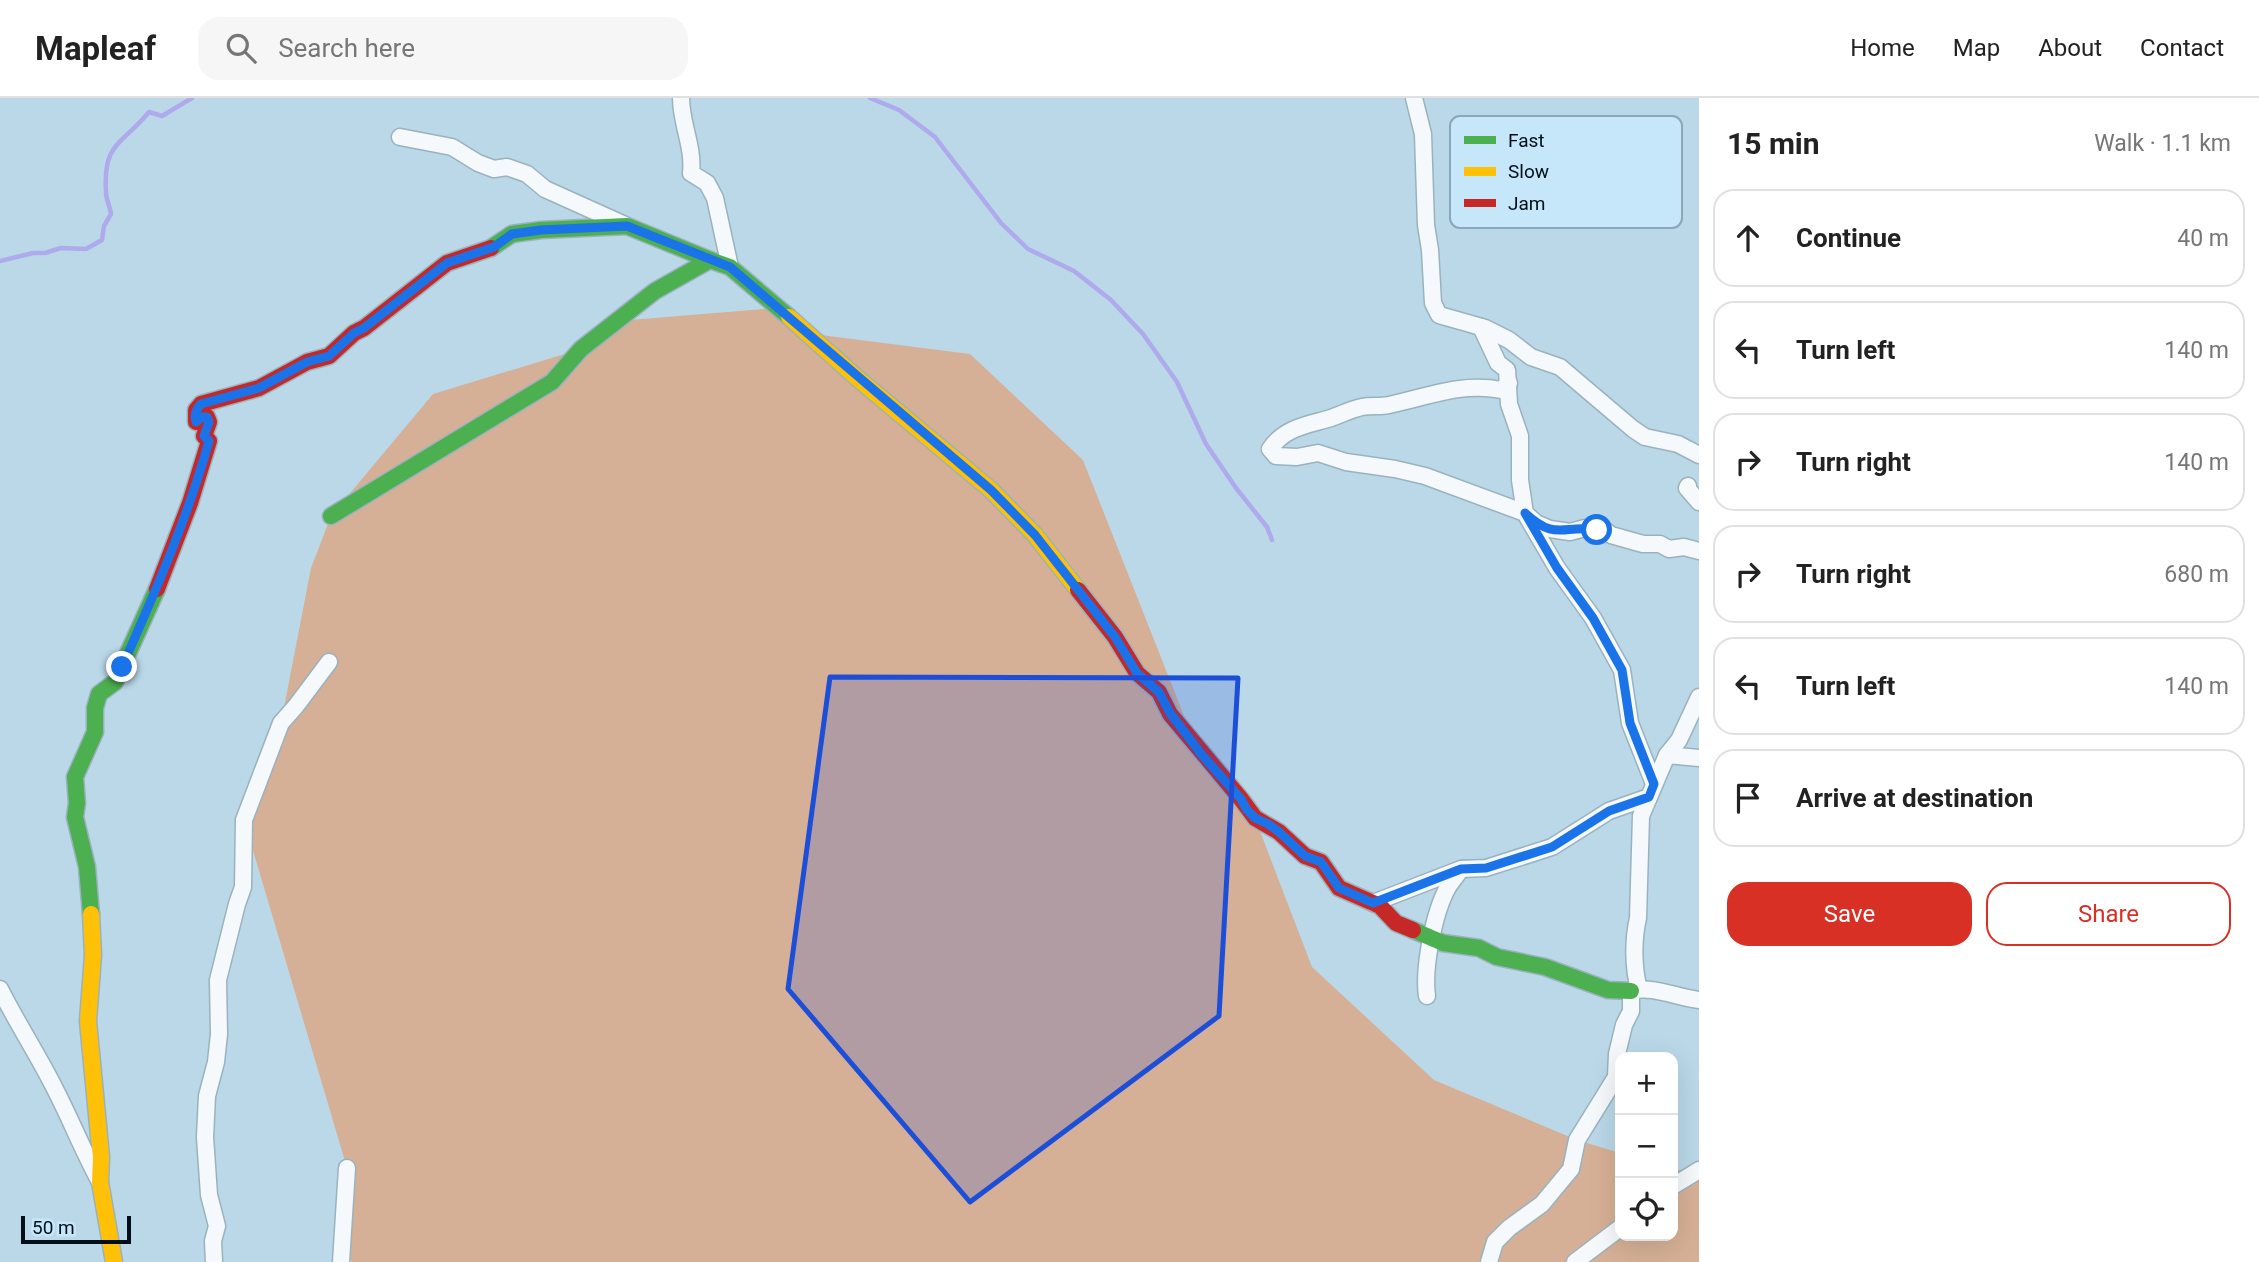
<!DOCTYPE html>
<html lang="en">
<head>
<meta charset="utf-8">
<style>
	body { margin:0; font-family:Roboto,sans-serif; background:#f6f6f6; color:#222 }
	.controls { position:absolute; right:21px; bottom:21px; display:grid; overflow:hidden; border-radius:14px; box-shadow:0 7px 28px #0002 }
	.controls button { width:63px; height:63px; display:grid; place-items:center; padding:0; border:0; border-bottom:2px solid #e0e0e0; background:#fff; color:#222; font:35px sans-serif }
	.scale { position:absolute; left:21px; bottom:18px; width:110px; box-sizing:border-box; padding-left:7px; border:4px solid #000e19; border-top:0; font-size:19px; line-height:24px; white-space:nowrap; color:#000e19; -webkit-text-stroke:5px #c6e7fa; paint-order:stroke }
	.stop { position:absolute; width:21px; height:21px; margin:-16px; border:5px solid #1a73e8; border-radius:50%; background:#fff }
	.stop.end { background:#1a73e8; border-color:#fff; box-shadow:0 2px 7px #0008 }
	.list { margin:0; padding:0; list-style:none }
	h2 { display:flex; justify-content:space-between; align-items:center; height:91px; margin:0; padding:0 28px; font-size:30px }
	h2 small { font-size:23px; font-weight:400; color:#767676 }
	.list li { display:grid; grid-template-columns:46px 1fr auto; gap:21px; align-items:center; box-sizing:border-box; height:98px; margin:0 14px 14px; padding:0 14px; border:2px solid #e0e0e0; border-radius:21px }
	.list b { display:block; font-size:26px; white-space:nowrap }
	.list em { font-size:23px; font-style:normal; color:#767676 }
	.actions { display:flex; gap:14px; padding:21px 28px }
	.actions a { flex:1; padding:16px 0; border:2px solid #d93025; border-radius:21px; text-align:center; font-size:24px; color:#d93025 }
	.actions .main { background:#d93025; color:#fff }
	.icon { flex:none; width:38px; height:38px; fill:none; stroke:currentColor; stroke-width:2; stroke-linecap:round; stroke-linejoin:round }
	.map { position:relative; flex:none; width:1699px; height:1164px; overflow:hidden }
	header { display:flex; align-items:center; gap:42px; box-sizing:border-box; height:98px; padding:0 35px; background:#fff; border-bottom:2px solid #e0e0e0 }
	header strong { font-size:33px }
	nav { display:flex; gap:38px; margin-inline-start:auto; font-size:24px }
	.search { width:490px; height:63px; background:#f6f6f6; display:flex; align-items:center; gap:18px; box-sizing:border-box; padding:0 24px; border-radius:21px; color:#767676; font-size:26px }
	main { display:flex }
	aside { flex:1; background:#fff }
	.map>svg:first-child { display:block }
	.green { fill:#d6b096 }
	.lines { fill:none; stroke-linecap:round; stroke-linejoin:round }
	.stream { stroke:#aeaaec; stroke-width:4.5 }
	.street-casing { stroke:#9ab2be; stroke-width:19 }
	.fast-casing { stroke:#9ab2be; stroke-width:19 }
	.slow-casing { stroke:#9ab2be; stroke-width:19 }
	.jam-casing { stroke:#9ab2be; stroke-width:19 }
	.street { stroke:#f5f9fc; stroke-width:16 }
	.fast { stroke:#4caf50; stroke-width:16 }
	.slow { stroke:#ffc107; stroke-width:16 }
	.jam { stroke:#c62828; stroke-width:16 }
	.route { stroke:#1a73e8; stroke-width:9 }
	.marked { fill:#1d4ed8; fill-opacity:0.2; stroke:#1d4ed8; stroke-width:5; stroke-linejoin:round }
	.key { fill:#c6e7fa; stroke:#8ba6b6; stroke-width:2 }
	.key-label { font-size:19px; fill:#000e19 }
</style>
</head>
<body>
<header>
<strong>Mapleaf</strong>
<div class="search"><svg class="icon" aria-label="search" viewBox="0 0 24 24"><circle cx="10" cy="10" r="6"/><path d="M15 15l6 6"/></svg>Search here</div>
<nav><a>Home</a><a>Map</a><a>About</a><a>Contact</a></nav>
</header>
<main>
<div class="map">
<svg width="1699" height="1164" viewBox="0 0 1699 1164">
	<rect width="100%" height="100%" fill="#bad8e8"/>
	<!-- green -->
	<polygon class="green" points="776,210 805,235 970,256 1083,362 1196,648 1255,720 1312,869 1434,982 1577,1042 1620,1055 1620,1138 1673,1138 1673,1070 1692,1076 1699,1072 1699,1164 352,1164 342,1147 347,1070 244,722 281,625 311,470 331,418 433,296 581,251 618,223"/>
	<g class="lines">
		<!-- stream -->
		<g class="stream">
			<polyline points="870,0 899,12 935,39 1001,125 1028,151 1074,173 1111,202 1143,236 1177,284 1206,346 1236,390 1267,429 1272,442"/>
			<path d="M0 163 33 155H45L61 150 86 151 102 142 104 128 111 116C110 108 106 102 106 94 103 44 121 48 149 14L162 18 192 0"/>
		</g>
		<defs>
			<g id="street">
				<path d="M681 0C681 26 694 49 691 75L707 85 715 100 730 169"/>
				<polyline points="1414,0 1423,36 1426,127 1430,152 1433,205 1439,217 1485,230 1509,242 1531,259 1560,269 1633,331 1645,339 1678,346 1699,357"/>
				<polyline points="400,39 452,49 478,65 494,71 507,69 527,76 545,91 625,127"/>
				<polyline points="1481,229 1498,265 1507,272 1509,306 1520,338 1520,382 1525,415 1536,425 1550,431 1570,434 1585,430 1606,433 1611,437 1643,446 1660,446 1669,451 1684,449 1699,453"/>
				<path d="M1509 285 1501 292C1462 284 1427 299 1389 307 1381 309 1371 307 1362 309 1352 311 1342 316 1331 320 1308 327 1285 329 1270 351L1276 358 1297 359 1318 355 1346 364 1395 371 1425 378 1525 415 1557 470 1593 520 1622 572 1630 625 1654 686"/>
				<polyline points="1688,388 1687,390 1699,404"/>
				<polyline points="1667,657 1679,642 1699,599"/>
				<polyline points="1373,805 1461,771 1486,770 1552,749 1609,713 1649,699"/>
				<path d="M0 891C17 925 38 957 55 991 71 1022 83 1053 100 1084"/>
				<path d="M1639 891C1633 869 1633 842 1638 820L1641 718 1667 657 1699 660"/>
				<path d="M1427 898C1423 870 1434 814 1448 789 1452 783 1457 777 1461 771"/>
				<polyline points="1673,1088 1699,1072"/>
				<polyline points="214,1164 213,1143 217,1128 209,1097 205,1039 207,998 216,964 219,936 218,882 237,806 243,789 244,722 281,625 296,608 329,564"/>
				<polyline points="341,1164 347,1070"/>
				<path d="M1489 1164 1495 1144 1509 1130 1542 1106 1571 1071 1577 1042 1616 979 1617 956 1624 927 1631 913V893C1652 887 1678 900 1699 902"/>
				<polyline points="1575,1164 1620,1130"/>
			</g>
			<g id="fast">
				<polyline points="491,150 512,136 541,132 627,128 710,162"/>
				<polyline points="331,418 552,284 581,251 655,193 710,162 730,169 789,219"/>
				<polyline points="91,816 87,769 75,719 77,705 75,679 95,634 95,610 99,596 115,584 157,491"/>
				<polyline points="1413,832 1443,845 1479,850 1497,859 1545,869 1608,892 1631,893"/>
			</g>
			<g id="slow">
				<polyline points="789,219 856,279 991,392 1035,437 1078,492"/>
				<polyline points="91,816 93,857 88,923 101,1059 100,1084 114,1164"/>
			</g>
			<g id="jam">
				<polyline points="157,491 190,405 209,343 204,338 209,324 207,319 202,319 196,324 196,312 201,306 259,290 307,264 329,258 354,235 364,230 447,165 491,150"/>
				<polyline points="1078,492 1115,539 1137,575 1159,594 1170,616 1241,701 1255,720 1279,734 1305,758 1321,764 1339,790 1380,808 1396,825 1413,832"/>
			</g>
		</defs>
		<!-- street casing -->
		<use href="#street" class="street-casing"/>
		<!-- fast casing -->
		<use href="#fast" class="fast-casing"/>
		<!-- slow casing -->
		<use href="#slow" class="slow-casing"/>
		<!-- jam casing -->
		<use href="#jam" class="jam-casing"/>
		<!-- street -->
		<use href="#street" class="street"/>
		<!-- fast -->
		<use href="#fast" class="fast"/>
		<!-- slow -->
		<use href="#slow" class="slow"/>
		<!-- jam -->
		<use href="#jam" class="jam"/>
	</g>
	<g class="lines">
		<!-- route -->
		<path class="route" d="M122 569C155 494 187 422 209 343L204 338 209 324 207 319H202L196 324C194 316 196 312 201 306L259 290 307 264 329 258 354 235 364 230 447 165 494 149 512 136 541 132 627 128 730 169 991 392 1035 437 1115 539 1137 575 1159 594 1170 615 1202 657 1241 701 1247 712 1255 720 1268 726 1279 734 1305 758 1321 764 1339 790 1373 805 1461 771 1486 770 1552 749 1609 713 1649 699 1654 686 1630 625 1622 572 1593 520 1557 470 1525 415C1556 444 1564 426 1597 432"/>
	</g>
	<!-- marked area -->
	<path class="marked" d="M830 579 1238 580 1219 918 970 1104 788 891Z"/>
	<!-- legend -->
	<rect x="1450" y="18" width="232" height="112" rx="10" class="key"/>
	<rect x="1464" y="38" width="32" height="8" fill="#4caf50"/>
	<rect x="1464" y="69" width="32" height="9" fill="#ffc107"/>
	<rect x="1464" y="101" width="32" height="8" fill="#c62828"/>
	<g class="key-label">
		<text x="1508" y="49">Fast</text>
		<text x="1508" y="80">Slow</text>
		<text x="1508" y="112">Jam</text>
	</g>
</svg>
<div class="controls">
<button>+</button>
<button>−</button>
<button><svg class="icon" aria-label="locate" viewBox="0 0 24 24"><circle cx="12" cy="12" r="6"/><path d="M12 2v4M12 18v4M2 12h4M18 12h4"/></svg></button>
</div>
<div class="scale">50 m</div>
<div class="stop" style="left:1597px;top:432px"></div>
<div class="stop end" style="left:122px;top:569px"></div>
</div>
<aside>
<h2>15 min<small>Walk · 1.1 km</small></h2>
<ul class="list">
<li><svg class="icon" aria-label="ahead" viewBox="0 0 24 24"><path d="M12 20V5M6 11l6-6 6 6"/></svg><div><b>Continue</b></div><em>40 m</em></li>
<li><svg class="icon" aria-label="left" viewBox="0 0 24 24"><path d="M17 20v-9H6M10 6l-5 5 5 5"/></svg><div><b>Turn left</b></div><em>140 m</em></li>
<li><svg class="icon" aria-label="right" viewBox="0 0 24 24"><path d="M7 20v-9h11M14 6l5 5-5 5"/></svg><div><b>Turn right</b></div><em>140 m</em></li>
<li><svg class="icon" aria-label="right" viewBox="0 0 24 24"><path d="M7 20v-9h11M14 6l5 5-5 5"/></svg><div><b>Turn right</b></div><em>680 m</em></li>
<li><svg class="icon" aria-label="left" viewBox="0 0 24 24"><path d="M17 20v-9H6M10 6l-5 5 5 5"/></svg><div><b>Turn left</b></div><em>140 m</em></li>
<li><svg class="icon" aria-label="arrive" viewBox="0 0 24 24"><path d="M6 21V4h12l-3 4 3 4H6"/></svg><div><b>Arrive at destination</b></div></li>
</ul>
<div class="actions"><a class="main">Save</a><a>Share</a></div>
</aside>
</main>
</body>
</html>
